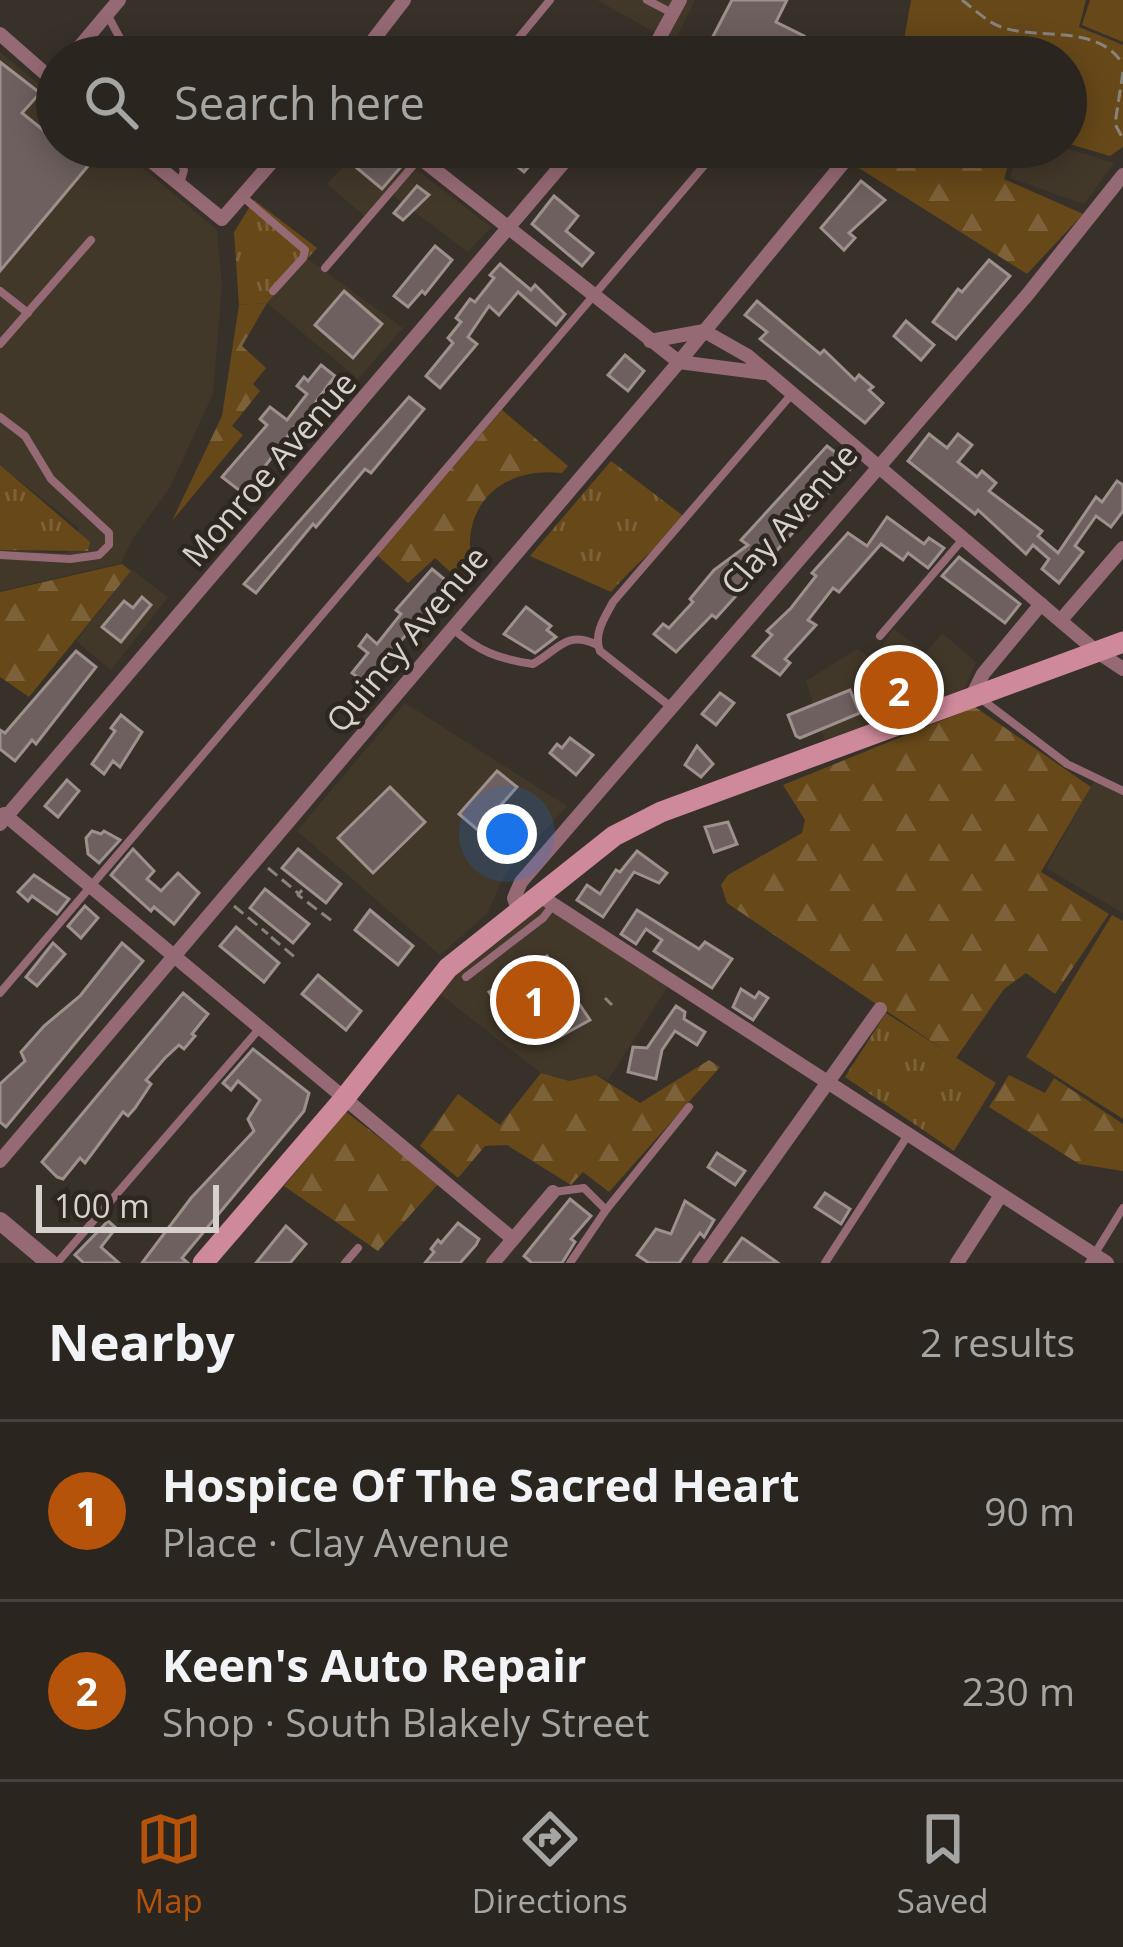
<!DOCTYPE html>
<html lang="en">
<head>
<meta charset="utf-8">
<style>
	body { margin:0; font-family:"Open Sans",sans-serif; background:#322d28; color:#f1f3f6 }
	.scale { position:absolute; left:36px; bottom:30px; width:183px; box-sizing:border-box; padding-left:12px; border:6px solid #d6d1cc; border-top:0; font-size:33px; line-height:42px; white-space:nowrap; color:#d6d1cc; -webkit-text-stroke:9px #2d271f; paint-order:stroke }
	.you { position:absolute; left:507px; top:834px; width:42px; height:42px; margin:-30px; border:9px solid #fff; border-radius:50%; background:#1a73e8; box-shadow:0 0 0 18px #1a73e833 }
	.badge { display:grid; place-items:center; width:78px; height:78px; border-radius:50%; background:#b45309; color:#fff; font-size:39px; font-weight:700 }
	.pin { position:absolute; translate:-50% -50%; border:6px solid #fff; box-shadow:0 3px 12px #0006 }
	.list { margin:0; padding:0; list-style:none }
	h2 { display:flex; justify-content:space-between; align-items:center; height:156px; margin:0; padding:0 48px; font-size:51px }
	h2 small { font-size:39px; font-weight:400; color:#a5a5a4 }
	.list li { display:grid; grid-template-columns:78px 1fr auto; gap:36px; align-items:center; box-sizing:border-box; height:180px; padding:0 48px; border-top:3px solid #46423d }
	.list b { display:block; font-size:45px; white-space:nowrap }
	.list p { margin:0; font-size:39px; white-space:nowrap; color:#a5a5a4 }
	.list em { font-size:39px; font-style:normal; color:#a5a5a4 }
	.icon { flex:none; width:66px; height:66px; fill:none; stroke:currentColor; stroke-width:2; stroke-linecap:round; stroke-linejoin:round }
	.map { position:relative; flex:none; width:1123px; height:1263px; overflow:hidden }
	.search { position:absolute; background:#2a251f; box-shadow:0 6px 30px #0003; left:36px; right:36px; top:36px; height:132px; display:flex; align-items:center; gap:30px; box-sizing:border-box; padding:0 42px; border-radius:66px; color:#a5a5a4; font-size:45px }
	.sheet { height:516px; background:#2a251f }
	nav { display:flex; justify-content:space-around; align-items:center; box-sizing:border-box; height:168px; border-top:3px solid #46423d; background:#2a251f; font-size:33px; color:#a5a5a4 }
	nav a { display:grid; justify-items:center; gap:6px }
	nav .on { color:#b45309 }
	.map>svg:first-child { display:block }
	.built { fill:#42382a }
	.grass { fill:url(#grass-tufts) }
	.forest { fill:url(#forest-firs) }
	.park { fill:#674819 }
	.building { fill:#6d605e; stroke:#9e908d; stroke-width:3 }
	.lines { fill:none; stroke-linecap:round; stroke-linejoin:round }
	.path { stroke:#89837c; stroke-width:3; stroke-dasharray:12 6; stroke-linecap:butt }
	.service { stroke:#966a75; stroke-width:8 }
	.minor { stroke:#966a75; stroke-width:14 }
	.tertiary { stroke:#966a75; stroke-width:18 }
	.secondary { stroke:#ce899a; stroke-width:21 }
	.labels { text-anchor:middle; stroke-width:9; stroke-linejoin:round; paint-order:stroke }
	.street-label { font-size:33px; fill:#d6d1cc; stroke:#2d271f }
</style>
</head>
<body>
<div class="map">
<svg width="1123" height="1263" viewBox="0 0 1123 1263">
	<defs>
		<pattern id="grass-tufts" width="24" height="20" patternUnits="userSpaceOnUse" patternTransform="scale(3)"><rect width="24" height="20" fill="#674819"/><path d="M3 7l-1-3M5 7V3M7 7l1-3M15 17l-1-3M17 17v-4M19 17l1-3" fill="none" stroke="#7c6139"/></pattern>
		<pattern id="forest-firs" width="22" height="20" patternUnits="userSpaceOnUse" patternTransform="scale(3)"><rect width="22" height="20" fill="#674819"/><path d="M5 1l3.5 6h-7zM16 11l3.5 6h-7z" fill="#7c6139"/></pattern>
	</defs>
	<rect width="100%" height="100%" fill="#383129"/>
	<!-- built -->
	<g class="built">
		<polygon points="597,0 695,0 674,43"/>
		<polygon points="0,52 57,99 57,147 117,147 217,230 222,285 213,394 169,489 133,538 121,563 0,591 0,550 67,553 79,528 0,465"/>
		<polygon points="362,147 387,147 491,227 468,252 391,194 367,218 327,184"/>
		<polygon points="1018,147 1062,147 1114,163 1084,204 1010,178"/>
		<polygon points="308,259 403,328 358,379 267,303"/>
		<polygon points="132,570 168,597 111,670 76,641"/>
		<polygon points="894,629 926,653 942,633 976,662 963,692 825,743 806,681 857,649 872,659"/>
		<polygon points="405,703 567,806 505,874 487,914 440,955 297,831"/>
		<polygon points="1096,778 1123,793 1123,913 1046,868"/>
		<polygon points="543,904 669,985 608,1080 596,1075 569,1081 541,1073 440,994 466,963"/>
	</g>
	<!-- grass -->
	<g class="grass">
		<polygon points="254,200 317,248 267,303 239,305 234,232"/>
		<path d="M611 461 686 518C661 544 634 565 611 592L530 556Z"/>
		<polygon points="0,465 90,542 88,551 0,550"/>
		<polygon points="886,1013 996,1083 954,1151 845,1077"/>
	</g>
	<!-- forest -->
	<g class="forest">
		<polygon points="1090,0 1123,0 1123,42 1082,25"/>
		<polygon points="867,147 1013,147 1004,179 1083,214 1027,274 859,168 874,154"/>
		<polygon points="267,303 242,346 266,368 253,384 260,391 232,426 243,435 172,521 222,416 239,305"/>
		<path d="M502 410 568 466 562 473C495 466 455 513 475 577L468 588 435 558 408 583 377 555Z"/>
		<polygon points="122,564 131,571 29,697 0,677 0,592"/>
		<polygon points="975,707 1091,787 1041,872 1109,914 1055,994 1026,973 1004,989 956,1058 727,903 721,885 728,875 802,833 805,820 783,785"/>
		<polygon points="709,1060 720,1067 609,1192 583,1172 571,1185 507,1145 485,1146 458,1178 420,1146 458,1094 500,1125 541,1073 569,1081 596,1075 640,1103"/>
		<polygon points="1009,1075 1045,1093 1054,1078 1123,1124 1123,1171 1079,1164 989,1107"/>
		<polygon points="346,1112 439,1183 378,1251 284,1186"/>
	</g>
	<!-- park -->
	<g class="park">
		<polygon points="911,0 1086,0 1079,27 1123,45 1123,147 1110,156 1066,143 1066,57 901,57"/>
		<polygon points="1112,915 1123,921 1123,1119 1026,1057"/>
	</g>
	<!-- building -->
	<g class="building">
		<polygon points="732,0 787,0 776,22 804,36 793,57 735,57 709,44"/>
		<polygon points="0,62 40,93 22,113 57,141 57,147 64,147 88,166 0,271"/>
		<polygon points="365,147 376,147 400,168 382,189 351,163"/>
		<polygon points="493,147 528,147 522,155 532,163 524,172"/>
		<polygon points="861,181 885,200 849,233 855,238 844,250 821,228"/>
		<polygon points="417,186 429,195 403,220 394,213"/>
		<polygon points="554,196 578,216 566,231 593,253 582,266 532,224"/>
		<polygon points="435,246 452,260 425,294 422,291 408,307 394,296"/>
		<polygon points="989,260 1010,276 956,339 933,322 958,289 962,292"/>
		<polygon points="500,264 531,290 535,285 565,314 556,325 518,292 499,315 489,306 468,337 477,344 440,388 426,376 453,343 448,338 461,322 456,318 470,299 475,302 494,278 490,275"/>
		<polygon points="344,291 382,324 353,358 315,325"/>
		<polygon points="757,301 820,354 824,350 855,380 859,375 873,387 869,390 883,403 865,423 760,339 767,332 745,315"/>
		<polygon points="906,321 934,345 921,360 894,336"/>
		<polygon points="625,355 644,371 628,391 608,375"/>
		<polygon points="321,365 335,376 310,410 314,413 305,424 300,420 244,494 222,477 267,425 260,419 270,407 287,420 307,394 297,386 304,377 308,381"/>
		<polygon points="409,397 424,409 371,473 365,469 316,527 313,524 256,593 244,584"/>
		<polygon points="929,434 947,448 958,434 972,445 958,462 977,477 982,471 996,483 989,491 1042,531 1038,536 1058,553 1096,497 1102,502 1117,481 1123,485 1123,511 1111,527 1096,516 1075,546 1083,552 1059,583 1042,569 1049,559 1033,545 1026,554 978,510 975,514 908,461"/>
		<polygon points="827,446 853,466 716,618 712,615 676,652 654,634 663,624 669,628 693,602 690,599 714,570 748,545 741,540"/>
		<polygon points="887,517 924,544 929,538 944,548 928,568 908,553 903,560 881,544 839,592 833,588 808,620 816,625 785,659 790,663 780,675 753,656 772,635 767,631 791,608 816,576 812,573 848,533 867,546"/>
		<polygon points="959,557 1020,604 1005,623 942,576"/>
		<polygon points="432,569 449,583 366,683 352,673 368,653 359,646 367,635 377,644 401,614 396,610"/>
		<polygon points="142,597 151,605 121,642 102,627 124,601 133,608"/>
		<polygon points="526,607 551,626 547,630 556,637 535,653 504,634"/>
		<polygon points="76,651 96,667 36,744 32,740 15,761 0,749 0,730 5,733"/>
		<polygon points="919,666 921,671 931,667 937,681 889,698 881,679"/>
		<polygon points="850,690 860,713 800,738 796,736 788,715"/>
		<polygon points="720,693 734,703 716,725 702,714"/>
		<polygon points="121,715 142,732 120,767 113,761 104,774 92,764 115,731 111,728"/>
		<polygon points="570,738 593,755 576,775 550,753 557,744 562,748"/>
		<polygon points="697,746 713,764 701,777 685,765"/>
		<polygon points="497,771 517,787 493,814 497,817 489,827 484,824 479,831 459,814"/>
		<polygon points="67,780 79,791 58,817 45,806"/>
		<polygon points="390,787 425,822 373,873 338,838"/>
		<polygon points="728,822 737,844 714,852 705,827"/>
		<polygon points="92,831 101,834 104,831 120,840 99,863 88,854 86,838"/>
		<polygon points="133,849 154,871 147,879 161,891 178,873 199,893 174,924 154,907 151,911 111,875"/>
		<polygon points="298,849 341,884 326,903 282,868"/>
		<polygon points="637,851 667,873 659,883 634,872 603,917 577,900 587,885 600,894 616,870 620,872"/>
		<polygon points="34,875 69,899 57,914 32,896 28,901 18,892"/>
		<polygon points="265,889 309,924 293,943 250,908"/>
		<polygon points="85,906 98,918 81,938 68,926"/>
		<polygon points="370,910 413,946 398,965 355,930"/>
		<polygon points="637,910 699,949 705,942 732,959 712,988 654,951 662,940 646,929 636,944 621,934"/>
		<polygon points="236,927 279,963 264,982 220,946"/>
		<polygon points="53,943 65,954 37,986 26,977"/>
		<polygon points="122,943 143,961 6,1127 0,1122 0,1084 25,1061 21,1052 44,1026 80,996"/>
		<polygon points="547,956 590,1020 559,1037 539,1008 511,1026 489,992"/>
		<polygon points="318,975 361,1011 346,1030 302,994"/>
		<polygon points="741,989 755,998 759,992 768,998 753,1020 733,1007"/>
		<polygon points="183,993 208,1014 192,1034 195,1036 184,1049 179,1045 165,1058 146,1080 151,1084 135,1108 128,1116 123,1112 85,1163 80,1158 63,1179 57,1177 42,1162"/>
		<polygon points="676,1006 685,1012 684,1019 705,1032 697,1045 675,1031 662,1050 656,1079 628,1072 633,1047 647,1048"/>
		<polygon points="253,1049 309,1093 304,1111 182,1258 188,1263 142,1263 191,1198 254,1131 248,1119 260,1100 238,1081 231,1090 223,1083"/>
		<polygon points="717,1153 745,1171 735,1185 708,1167"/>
		<polygon points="825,1193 850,1209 841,1224 815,1207"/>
		<polygon points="570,1199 591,1216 571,1239 575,1242 562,1263 532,1263 524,1256"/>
		<polygon points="685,1201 714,1220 704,1237 700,1233 679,1263 649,1263 637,1255 656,1229 671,1234"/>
		<polygon points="108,1221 116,1228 101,1247 119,1263 84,1263 75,1255"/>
		<polygon points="458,1223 479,1239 476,1245 460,1263 425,1263 434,1252 431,1249 438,1240 441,1243"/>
		<polygon points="286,1226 306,1244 290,1263 256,1263"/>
		<polygon points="742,1238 744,1239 778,1263 724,1263"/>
	</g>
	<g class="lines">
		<!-- path -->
		<g class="path">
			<path d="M962 0C974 9 987 22 1001 27 1042 41 1096 23 1123 64"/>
			<polyline points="1123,72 1115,124 1123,139"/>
			<polyline points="268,868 298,893"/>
			<polyline points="302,890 298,895 332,921"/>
			<polyline points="234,906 268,934"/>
			<polyline points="271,937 298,960"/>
			<polyline points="605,998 612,1005"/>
		</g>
		<!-- service -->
		<g class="service">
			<polyline points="647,0 672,13"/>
			<polyline points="108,16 130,57"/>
			<polyline points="503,57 550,0"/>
			<polyline points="174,147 184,170 180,184"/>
			<polyline points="243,197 305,250 303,258 273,291"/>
			<polyline points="325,268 429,147"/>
			<polyline points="0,291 28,313"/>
			<polyline points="0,344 91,240"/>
			<polyline points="0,417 25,436 51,479 109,533 109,545 99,555 70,559 0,555"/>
			<path d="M452 628C478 651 498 659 533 664 559 649 567 630 597 645"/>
			<polyline points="880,636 963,539"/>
			<polyline points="980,698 1067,764 1123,791"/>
			<path d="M671 707 600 651C593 634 605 617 613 602L791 395"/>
			<polyline points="466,977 543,918 553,905"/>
			<polyline points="0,993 720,147"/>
			<polyline points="554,1192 584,1188 606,1210"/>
			<polyline points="57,1263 260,1028"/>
			<polyline points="345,1263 358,1248"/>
			<polyline points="570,1263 606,1210 689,1107"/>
			<polyline points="825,1263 908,1135"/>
			<polyline points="1089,1263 1123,1208"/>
		</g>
		<!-- minor -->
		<g class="minor">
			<polyline points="0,34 57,84"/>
			<polyline points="71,57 119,0"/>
			<polyline points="360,57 404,0"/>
			<polyline points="649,57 680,0"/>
			<polyline points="134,147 222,219 285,147"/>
			<polyline points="406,147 679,362 764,373"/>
			<polyline points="650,341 704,331 748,356 1096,651 1123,669"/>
			<polyline points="1061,620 1123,548"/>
			<polyline points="972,696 983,674 1041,604"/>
			<polyline points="4,814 513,1239"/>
			<polyline points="0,824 577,147"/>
			<polyline points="537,894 1107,1263"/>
			<polyline points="518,909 514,898 521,882 1028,294 1123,175"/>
			<polyline points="0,1161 679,362 853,151"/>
			<polyline points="493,1263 553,1192"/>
			<polyline points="699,1263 880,1009"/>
			<polyline points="957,1263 1001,1195"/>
		</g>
		<!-- tertiary -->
		<polyline class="tertiary" points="0,1221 50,1263"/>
		<!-- secondary -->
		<polyline class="secondary" points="203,1263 343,1100 448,968 614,836 661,812 1123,642"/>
	</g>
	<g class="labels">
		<!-- street labels -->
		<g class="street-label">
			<text transform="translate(269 469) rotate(-49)" y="12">Monroe Avenue</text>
			<text transform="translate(789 519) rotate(-49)" y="12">Clay Avenue</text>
			<text transform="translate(407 639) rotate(-50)" y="12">Quincy Avenue</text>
		</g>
	</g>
</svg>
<div class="scale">100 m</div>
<div class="you"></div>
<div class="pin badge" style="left:535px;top:1000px">1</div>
<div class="pin badge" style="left:899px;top:690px">2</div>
<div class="search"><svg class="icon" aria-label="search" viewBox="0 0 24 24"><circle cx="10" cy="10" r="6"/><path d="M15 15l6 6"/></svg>Search here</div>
</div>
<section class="sheet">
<h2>Nearby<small>2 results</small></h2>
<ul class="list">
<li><span class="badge">1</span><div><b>Hospice Of The Sacred Heart</b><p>Place · Clay Avenue</p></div><em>90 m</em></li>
<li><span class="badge">2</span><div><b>Keen's Auto Repair</b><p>Shop · South Blakely Street</p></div><em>230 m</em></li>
</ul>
</section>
<nav>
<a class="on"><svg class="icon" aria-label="map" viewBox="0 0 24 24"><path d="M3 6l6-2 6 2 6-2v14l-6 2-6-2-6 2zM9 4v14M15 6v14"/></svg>Map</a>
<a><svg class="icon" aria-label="directions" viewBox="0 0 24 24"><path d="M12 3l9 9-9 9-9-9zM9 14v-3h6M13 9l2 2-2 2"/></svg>Directions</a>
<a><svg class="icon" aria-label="saved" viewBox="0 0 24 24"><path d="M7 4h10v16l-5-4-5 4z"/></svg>Saved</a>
</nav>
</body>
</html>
